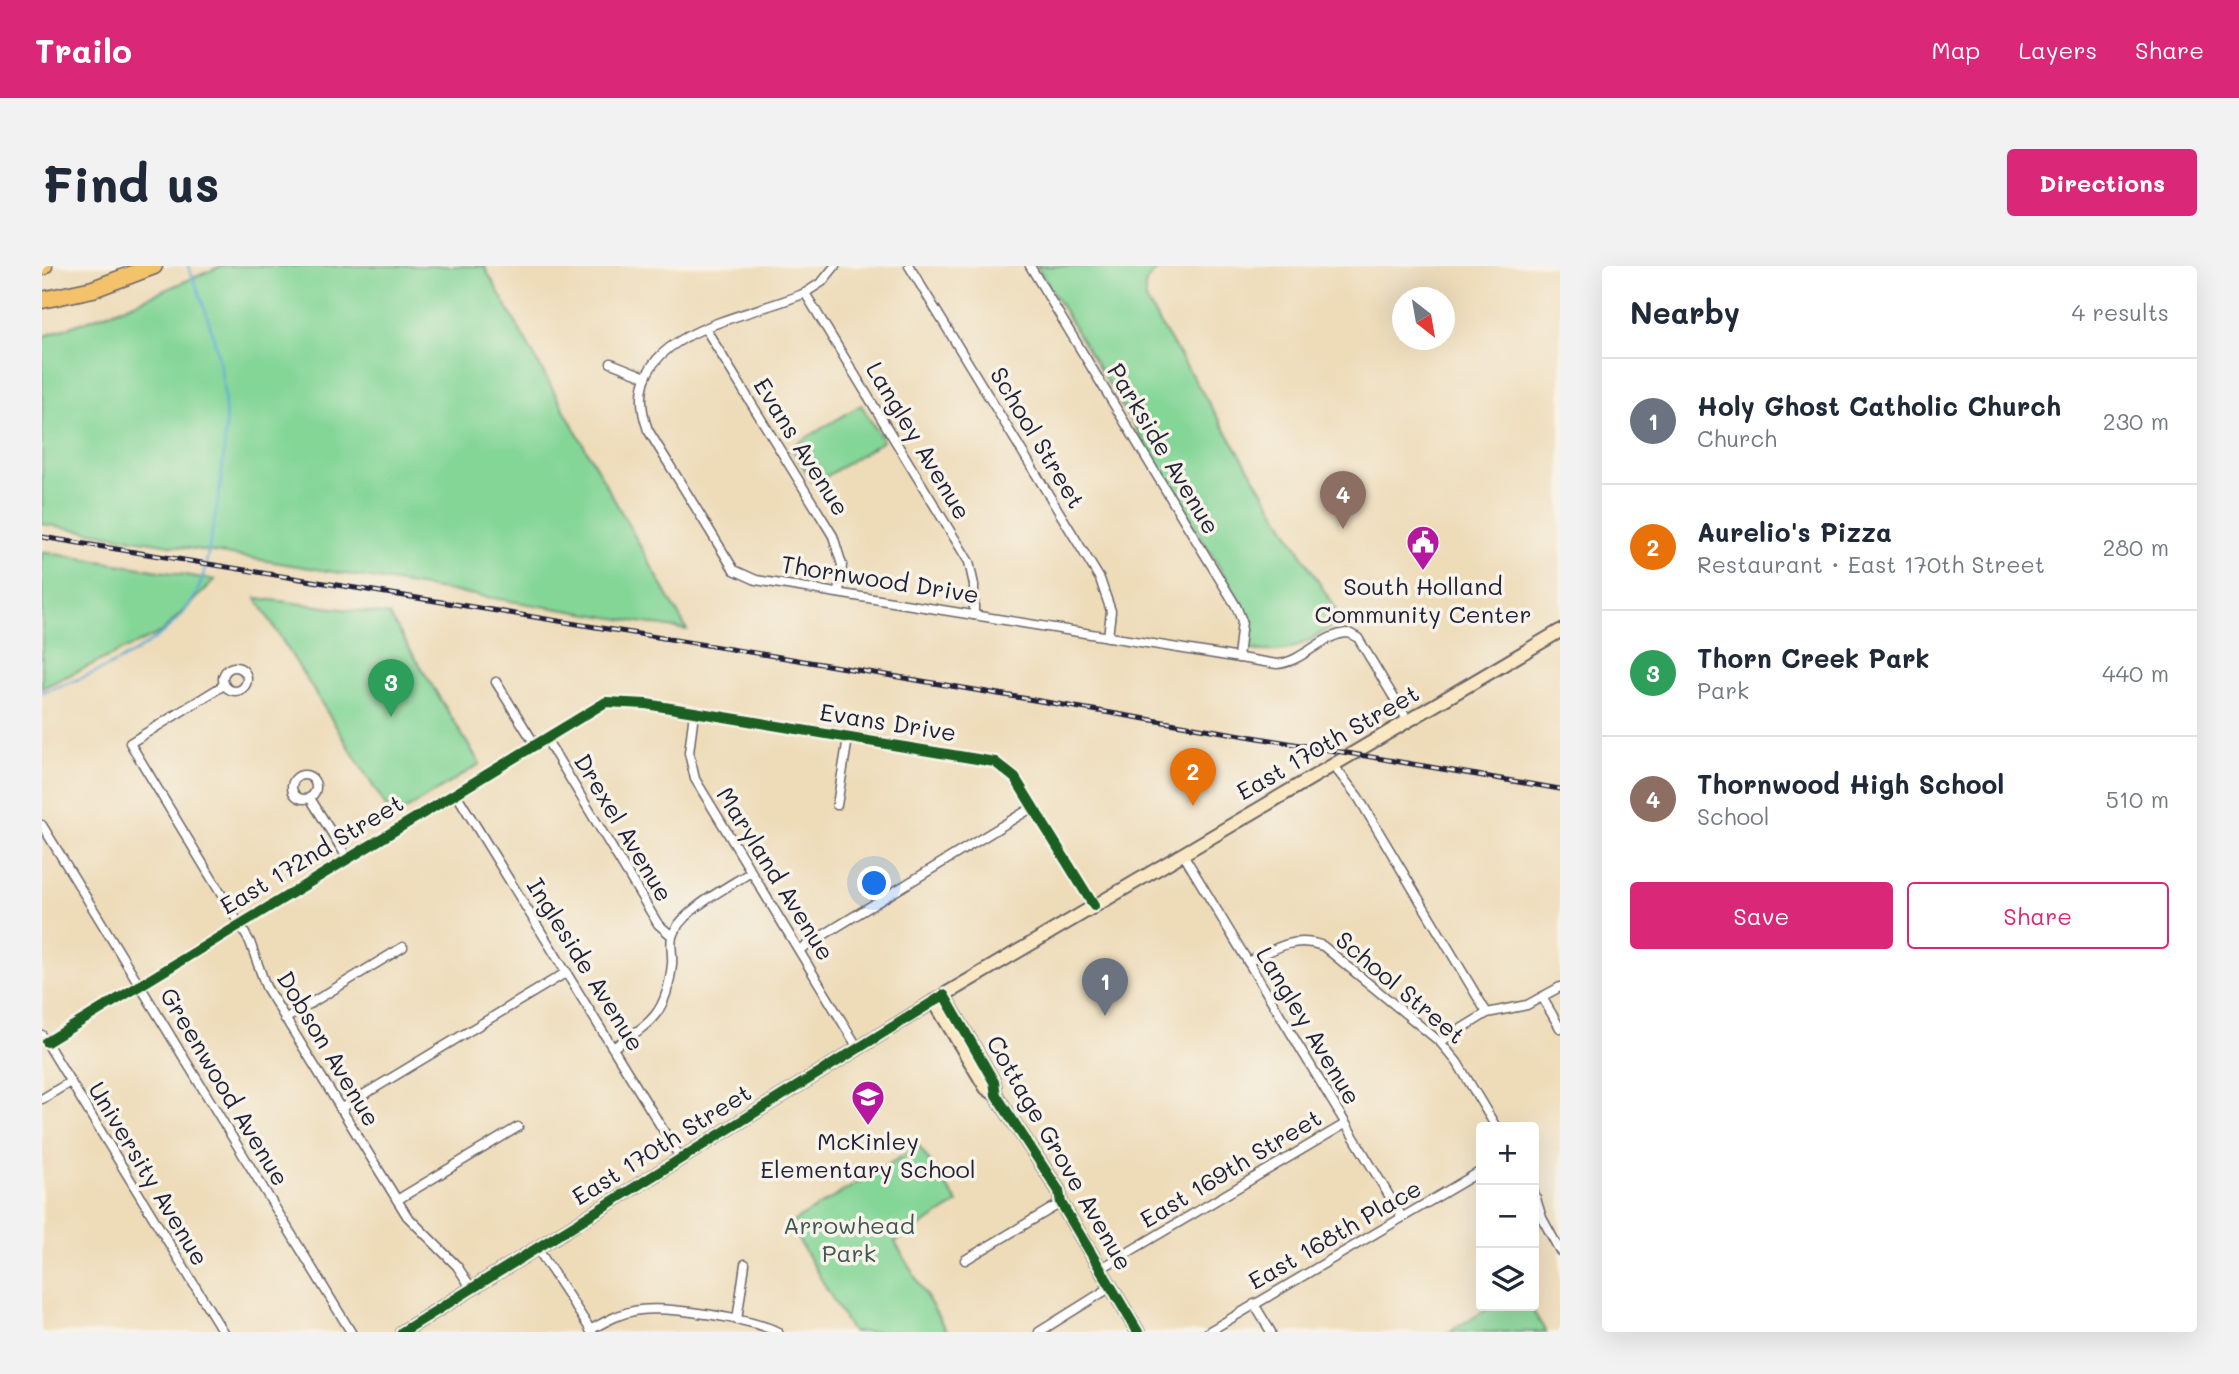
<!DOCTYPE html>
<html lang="en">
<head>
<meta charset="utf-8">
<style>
	body { margin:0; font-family:Mali,sans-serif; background:#f2f2f3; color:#1f2937 }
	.controls { position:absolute; right:21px; bottom:21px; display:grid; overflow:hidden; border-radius:7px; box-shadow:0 7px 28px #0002 }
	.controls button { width:63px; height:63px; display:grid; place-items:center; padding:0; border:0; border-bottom:2px solid #e0e1e3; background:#fff; color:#1f2937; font:35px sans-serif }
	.compass { position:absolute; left:1350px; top:21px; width:63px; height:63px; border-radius:50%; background:#fff; box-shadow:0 7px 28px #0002; rotate:149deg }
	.you { position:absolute; left:833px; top:618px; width:24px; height:24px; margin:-18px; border:5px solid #fff; border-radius:50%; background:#1a73e8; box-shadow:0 0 0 10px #1a73e833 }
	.badge { display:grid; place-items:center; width:46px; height:46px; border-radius:50%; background:#db2777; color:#fff; font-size:23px; font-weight:700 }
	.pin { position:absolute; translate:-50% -58px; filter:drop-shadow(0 2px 4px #0008) }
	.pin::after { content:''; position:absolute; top:37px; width:24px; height:21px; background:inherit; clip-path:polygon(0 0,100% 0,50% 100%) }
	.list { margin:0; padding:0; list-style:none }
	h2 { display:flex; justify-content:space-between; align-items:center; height:91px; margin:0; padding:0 28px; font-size:30px }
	h2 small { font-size:23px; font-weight:400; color:#747a83 }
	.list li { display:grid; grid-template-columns:46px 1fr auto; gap:21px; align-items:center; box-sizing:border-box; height:126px; padding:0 28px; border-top:2px solid #e0e1e3 }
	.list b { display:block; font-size:26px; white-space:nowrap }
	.list p { margin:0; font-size:23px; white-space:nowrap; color:#747a83 }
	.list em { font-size:23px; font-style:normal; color:#747a83 }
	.actions { display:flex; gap:14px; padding:21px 28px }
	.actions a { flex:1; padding:16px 0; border:2px solid #db2777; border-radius:7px; text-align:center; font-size:24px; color:#db2777 }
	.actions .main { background:#db2777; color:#fff }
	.icon { flex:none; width:38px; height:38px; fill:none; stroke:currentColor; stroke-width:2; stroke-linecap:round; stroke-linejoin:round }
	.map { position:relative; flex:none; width:1518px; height:1066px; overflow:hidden; border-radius:7px }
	header { display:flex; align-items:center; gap:42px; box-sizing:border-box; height:98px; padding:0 35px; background:#db2777; color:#fff }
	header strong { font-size:33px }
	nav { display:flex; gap:38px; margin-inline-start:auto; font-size:24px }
	.intro { display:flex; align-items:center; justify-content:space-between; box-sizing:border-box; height:168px; padding:0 42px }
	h1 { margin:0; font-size:49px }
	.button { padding:18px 32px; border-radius:7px; background:#db2777; color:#fff; font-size:24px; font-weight:700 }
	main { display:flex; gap:42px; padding:0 42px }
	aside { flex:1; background:#fff; border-radius:7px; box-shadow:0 7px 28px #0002 }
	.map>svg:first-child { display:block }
	.green { fill:#84d697; stroke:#537c69; stroke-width:2 }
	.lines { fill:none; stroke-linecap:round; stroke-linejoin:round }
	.stream { stroke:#5aabd5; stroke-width:2.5 }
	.street-casing { stroke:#696367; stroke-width:11 }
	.secondary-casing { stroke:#696367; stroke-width:16 }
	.highway-casing { stroke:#696367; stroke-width:19 }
	.street { stroke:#fff; stroke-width:8 }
	.secondary { stroke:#fae7c3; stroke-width:12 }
	.highway { stroke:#f3c26a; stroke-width:16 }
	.rail-casing { stroke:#22223b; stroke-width:5 }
	.rail { stroke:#f7f3e8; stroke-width:2.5; stroke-dasharray:8; stroke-linecap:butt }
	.cycleway-casing { stroke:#f7f3e8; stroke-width:15 }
	.cycleway { stroke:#1b5e20; stroke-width:10 }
	.labels { text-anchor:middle; stroke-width:7; stroke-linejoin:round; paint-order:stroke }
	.street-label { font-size:24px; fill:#22223b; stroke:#f7f3e8 }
	.poi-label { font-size:24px; fill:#22223b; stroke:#f7f3e8 }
	.park-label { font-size:24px; fill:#3f5857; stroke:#f7f3e8 }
</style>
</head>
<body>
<header>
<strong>Trailo</strong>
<nav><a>Map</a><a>Layers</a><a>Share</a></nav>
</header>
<div class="intro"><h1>Find us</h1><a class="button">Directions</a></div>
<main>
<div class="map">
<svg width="1518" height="1066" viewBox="0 0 1518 1066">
	<rect width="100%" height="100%" fill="#f7f3e8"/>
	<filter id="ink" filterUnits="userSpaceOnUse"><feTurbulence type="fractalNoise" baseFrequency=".0143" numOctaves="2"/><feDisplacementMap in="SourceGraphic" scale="14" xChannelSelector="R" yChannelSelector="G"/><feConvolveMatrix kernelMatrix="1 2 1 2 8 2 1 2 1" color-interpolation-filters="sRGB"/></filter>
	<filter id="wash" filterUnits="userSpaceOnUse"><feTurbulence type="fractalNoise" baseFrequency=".00686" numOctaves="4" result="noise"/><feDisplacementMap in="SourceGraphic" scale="28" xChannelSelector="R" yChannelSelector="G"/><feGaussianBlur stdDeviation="1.57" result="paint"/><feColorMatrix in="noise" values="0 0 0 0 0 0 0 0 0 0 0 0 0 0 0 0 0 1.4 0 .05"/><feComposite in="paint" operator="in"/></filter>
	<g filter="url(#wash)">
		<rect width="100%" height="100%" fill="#eedcb9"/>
		<!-- green -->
		<g class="green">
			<polygon points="179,0 442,0 645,364 0,258 0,71 83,41"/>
			<path d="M995 0H1122C1105 10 1098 18 1106 38L1300 354C1261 377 1252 391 1204 383L1207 359 1202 342Z"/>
			<polygon points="819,139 841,175 772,218 749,181"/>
			<polygon points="0,286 173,314 120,366 0,422"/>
			<polygon points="214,332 347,349 438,498 351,552"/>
			<polygon points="877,880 916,937 853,976 905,1066 810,1066 747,958"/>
			<polygon points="1451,1040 1488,1040 1504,1066 1407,1066"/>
		</g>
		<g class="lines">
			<!-- stream -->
			<path class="stream" d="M0 426C49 411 109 385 143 345 163 321 164 295 170 266 192 161 189 98 146 0"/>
		</g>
	</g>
	<g filter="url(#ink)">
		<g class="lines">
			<defs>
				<g id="street">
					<path d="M793 0 780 16 763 27C702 54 570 66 606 164L692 304 714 314 1235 398C1262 396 1281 367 1307 367L1316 372 1366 455"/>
					<polyline points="867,0 1058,313 1069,345 1066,371"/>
					<polyline points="988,0 1194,340 1200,355 1196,392"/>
					<polyline points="763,27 927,296 932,319 932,349"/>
					<polyline points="663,62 791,270 800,299 797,327"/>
					<polyline points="569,97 604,111"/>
					<circle cx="193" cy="413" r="12"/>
					<polyline points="454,416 492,477"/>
					<polyline points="182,419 88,477 208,676 224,721 365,950 415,1000 430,1023"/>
					<polyline points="652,446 647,487 653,513 816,782"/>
					<polyline points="503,471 616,658 630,670"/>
					<polyline points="1291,499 1316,531 1445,747"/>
					<circle cx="262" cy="521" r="12"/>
					<polyline points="413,526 639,893"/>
					<polyline points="268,532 306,593"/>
					<polyline points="795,539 806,472"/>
					<polyline points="0,559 309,1066"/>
					<polyline points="1141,588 1360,951"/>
					<polyline points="757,684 991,541"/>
					<path d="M1206 696C1232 683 1252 669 1281 680L1398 776 1415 796 1454 861"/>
					<polyline points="1500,731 1518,762"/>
					<polyline points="243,753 361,681"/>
					<polyline points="0,769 181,1066"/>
					<polyline points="5,776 564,436 604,438 953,496 973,512 1052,640"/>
					<polyline points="1398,776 1445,747 1485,739 1518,721"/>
					<path d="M572 781C611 756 625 746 630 698 631 690 628 678 630 671 637 645 688 620 709 606"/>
					<polyline points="0,833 28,816"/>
					<polyline points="298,843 525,706"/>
					<polyline points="1492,926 1500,952 1518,985"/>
					<polyline points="355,934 476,861"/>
					<polyline points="495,982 550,1066"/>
					<polyline points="923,994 1019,937"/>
					<polyline points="1058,1003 1303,858"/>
					<polyline points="1212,1038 1229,1066"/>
					<polyline points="695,1054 703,998"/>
					<path d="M548 1064C564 1055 580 1046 598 1044 627 1040 710 1053 736 1066"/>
					<polyline points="997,1066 1069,1021"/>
					<polyline points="1166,1066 1439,905"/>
				</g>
				<g id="secondary">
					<polyline points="902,729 952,816 954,829 1017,925 1019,937 1096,1066"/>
					<polyline points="892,735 944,822 954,829"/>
					<polyline points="360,1066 902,729 1518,365"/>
				</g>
				<g id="highway">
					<polyline points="0,1 2,0"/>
					<polyline points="0,34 51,23 112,0"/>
				</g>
			</defs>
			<!-- street casing -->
			<use href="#street" class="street-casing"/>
			<!-- secondary casing -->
			<use href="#secondary" class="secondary-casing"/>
			<!-- highway casing -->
			<use href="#highway" class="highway-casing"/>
			<!-- street -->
			<use href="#street" class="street"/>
			<!-- secondary -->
			<use href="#secondary" class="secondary"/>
			<!-- highway -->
			<use href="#highway" class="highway"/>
			<defs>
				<polyline id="rail" points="0,271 732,390 1518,523"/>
			</defs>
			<!-- rail casing -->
			<use href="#rail" class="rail-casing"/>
			<!-- rail -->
			<use href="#rail" class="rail"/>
			<defs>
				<g id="cycleway">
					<polyline points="5,776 564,436 604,438 953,496 973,512 1052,640"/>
					<polyline points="360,1066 902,729 952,816 954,829 1017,925 1019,937 1096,1066"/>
				</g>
			</defs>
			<!-- cycleway casing -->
			<use href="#cycleway" class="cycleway-casing"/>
			<!-- cycleway -->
			<use href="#cycleway" class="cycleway"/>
		</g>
	</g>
	<!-- icons -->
	<defs>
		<symbol id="civic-pin" viewBox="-11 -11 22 30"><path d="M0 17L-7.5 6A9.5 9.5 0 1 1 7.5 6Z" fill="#b5179e" stroke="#f7f3e8"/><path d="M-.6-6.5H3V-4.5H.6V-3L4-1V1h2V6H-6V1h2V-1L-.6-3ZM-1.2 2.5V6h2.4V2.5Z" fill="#fff"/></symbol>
		<symbol id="school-pin" viewBox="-11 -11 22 30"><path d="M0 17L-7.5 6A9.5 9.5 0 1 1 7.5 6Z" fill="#b5179e" stroke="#f7f3e8"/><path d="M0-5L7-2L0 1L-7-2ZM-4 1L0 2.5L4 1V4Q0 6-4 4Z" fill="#fff"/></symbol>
	</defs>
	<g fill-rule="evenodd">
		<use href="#civic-pin" x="1362" y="257" width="38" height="52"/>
		<use href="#school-pin" x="807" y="812" width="38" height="52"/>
	</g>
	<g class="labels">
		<!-- street labels -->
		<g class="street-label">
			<text transform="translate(995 172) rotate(59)" y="8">School Street</text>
			<text transform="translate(876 175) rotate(59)" y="8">Langley Avenue</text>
			<text transform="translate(759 181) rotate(58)" y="8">Evans Avenue</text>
			<text transform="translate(1121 183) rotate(59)" y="8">Parkside Avenue</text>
			<text transform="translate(838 314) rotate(9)" y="8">Thornwood Drive</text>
			<text transform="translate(846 457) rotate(9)" y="8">Evans Drive</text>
			<text transform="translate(1286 477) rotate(-30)" y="8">East 170th Street</text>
			<text transform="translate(581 562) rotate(59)" y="8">Drexel Avenue</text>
			<text transform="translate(270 589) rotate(-31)" y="8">East 172nd Street</text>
			<text transform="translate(733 608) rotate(58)" y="8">Maryland Avenue</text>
			<text transform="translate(543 699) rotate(58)" y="8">Ingleside Avenue</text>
			<text transform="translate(1358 722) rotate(40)" y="8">School Street</text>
			<text transform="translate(1266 760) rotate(59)" y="8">Langley Avenue</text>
			<text transform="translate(286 783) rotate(59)" y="8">Dobson Avenue</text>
			<text transform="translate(182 821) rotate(59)" y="8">Greenwood Avenue</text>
			<text transform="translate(620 879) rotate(-32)" y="8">East 170th Street</text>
			<text transform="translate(1017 887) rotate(60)" y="8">Cottage Grove Avenue</text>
			<text transform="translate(1189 903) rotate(-31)" y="8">East 169th Street</text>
			<text transform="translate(106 908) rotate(59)" y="8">University Avenue</text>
			<text transform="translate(1293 969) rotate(-30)" y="8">East 168th Place</text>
		</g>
		<!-- poi labels -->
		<g class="poi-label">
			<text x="1381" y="329">South Holland<tspan x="1381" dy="28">Community Center</tspan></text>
			<text x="826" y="884">McKinley<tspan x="826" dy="28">Elementary School</tspan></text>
		</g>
		<!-- park labels -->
		<g class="park-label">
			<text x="807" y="968">Arrowhead<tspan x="807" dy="28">Park</tspan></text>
		</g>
	</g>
</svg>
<div class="controls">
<button>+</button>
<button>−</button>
<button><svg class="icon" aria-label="layers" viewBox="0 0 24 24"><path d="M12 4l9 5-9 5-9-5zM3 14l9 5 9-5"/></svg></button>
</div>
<svg class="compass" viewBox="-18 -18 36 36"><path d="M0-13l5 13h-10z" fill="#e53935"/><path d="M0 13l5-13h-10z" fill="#747a83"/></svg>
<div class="you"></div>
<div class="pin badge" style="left:1063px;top:750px;background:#6b7280">1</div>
<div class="pin badge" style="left:1151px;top:540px;background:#e8710a">2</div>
<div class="pin badge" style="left:349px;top:451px;background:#2e9e5b">3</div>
<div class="pin badge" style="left:1301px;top:263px;background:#8d6e63">4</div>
</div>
<aside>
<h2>Nearby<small>4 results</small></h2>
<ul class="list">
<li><span class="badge" style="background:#6b7280">1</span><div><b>Holy Ghost Catholic Church</b><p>Church</p></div><em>230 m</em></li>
<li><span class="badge" style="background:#e8710a">2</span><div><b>Aurelio's Pizza</b><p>Restaurant · East 170th Street</p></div><em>280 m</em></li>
<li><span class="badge" style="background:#2e9e5b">3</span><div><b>Thorn Creek Park</b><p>Park</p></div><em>440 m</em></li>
<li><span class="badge" style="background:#8d6e63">4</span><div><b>Thornwood High School</b><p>School</p></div><em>510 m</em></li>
</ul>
<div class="actions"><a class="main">Save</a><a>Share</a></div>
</aside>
</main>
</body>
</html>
